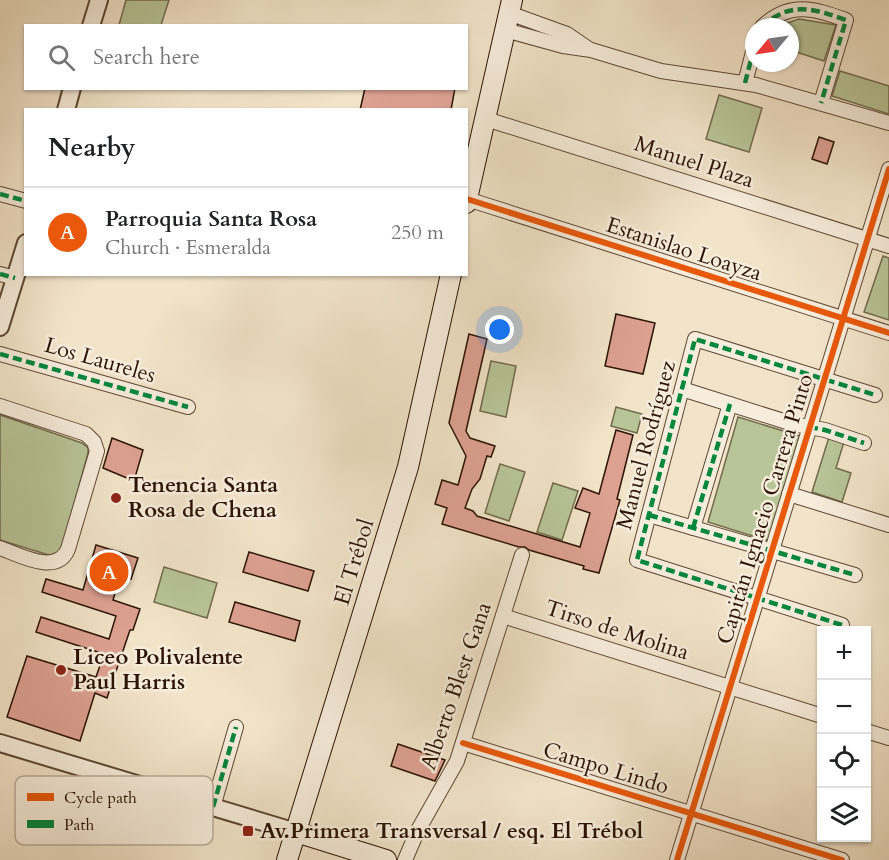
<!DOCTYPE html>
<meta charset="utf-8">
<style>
:root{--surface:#fff;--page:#f2f2f2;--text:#202124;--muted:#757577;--line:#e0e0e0;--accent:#ea580c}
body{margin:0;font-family:Cardo,serif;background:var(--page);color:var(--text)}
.controls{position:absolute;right:18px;bottom:18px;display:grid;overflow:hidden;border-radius:0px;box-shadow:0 2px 4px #0004}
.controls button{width:54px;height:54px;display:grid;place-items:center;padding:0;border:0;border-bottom:2px solid var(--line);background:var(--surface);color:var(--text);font:30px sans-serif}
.compass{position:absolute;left:745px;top:18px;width:54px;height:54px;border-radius:50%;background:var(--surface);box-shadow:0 2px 4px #0004;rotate:241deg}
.you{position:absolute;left:500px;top:330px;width:21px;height:21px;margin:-15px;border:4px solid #fff;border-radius:50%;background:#1a73e8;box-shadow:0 0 0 9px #1a73e833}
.badge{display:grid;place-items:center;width:39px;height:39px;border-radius:50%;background:var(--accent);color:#fff;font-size:20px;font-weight:700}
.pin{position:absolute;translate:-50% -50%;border:3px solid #fff;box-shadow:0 2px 6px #0006}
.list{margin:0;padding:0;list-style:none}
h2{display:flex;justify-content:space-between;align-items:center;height:78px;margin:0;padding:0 24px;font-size:26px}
h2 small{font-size:20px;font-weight:400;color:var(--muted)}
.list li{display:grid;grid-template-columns:39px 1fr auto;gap:18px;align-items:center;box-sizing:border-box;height:90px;padding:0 24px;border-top:2px solid var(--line)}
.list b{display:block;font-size:22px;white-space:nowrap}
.list p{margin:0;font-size:20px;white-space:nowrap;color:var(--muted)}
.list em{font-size:20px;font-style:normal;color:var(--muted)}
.icon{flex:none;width:33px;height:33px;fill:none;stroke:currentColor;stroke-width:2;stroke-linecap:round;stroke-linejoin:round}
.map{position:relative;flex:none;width:889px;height:860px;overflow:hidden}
.search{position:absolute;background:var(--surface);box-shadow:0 2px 4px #0004;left:24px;top:24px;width:444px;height:66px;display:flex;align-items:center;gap:15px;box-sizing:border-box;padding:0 21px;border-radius:0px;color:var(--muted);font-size:22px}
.panel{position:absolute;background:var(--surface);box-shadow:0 2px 4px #0004;left:24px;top:108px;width:444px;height:168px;border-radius:0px}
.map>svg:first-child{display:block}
.green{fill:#b8c598;stroke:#726c4e;stroke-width:1.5}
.building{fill:#dda192;stroke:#2c1303;stroke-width:1.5}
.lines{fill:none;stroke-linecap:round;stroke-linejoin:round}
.minor-casing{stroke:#5e4734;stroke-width:16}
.tertiary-casing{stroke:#5e4734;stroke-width:20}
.secondary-casing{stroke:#2c1303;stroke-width:22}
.minor{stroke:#f7eddc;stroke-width:14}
.tertiary{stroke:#f7eddc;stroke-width:16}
.secondary{stroke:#f7eddc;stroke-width:20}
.quiet{stroke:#00873e;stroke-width:4.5;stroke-dasharray:9 4.5;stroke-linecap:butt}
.cycleway-casing{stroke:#f7eddc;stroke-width:10}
.cycleway{stroke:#e8590c;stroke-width:6}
.poi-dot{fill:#8f2418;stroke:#f7eddc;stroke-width:2}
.labels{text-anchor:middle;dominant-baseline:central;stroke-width:5;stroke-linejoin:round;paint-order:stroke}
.street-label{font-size:22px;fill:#2c1303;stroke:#f7eddc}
.poi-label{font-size:22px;font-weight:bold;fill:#2c1303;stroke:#f7eddc;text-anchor:start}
.key{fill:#f7eddc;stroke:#baac9b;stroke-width:1.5}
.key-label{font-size:16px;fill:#2c1303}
</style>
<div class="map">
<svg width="889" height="860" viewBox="0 0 889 860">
<rect width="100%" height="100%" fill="#f2e4c9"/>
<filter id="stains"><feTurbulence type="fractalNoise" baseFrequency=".00333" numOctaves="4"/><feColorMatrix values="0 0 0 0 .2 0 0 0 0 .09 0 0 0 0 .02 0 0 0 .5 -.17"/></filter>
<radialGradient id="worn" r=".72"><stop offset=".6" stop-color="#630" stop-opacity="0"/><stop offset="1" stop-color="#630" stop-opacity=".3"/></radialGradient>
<g class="green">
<path d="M126,0H169L161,25H119Z"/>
<path d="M799,19L836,25L824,61L790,50V27H776Z"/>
<path d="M840,71L889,86V114L832,96Z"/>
<path d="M719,95L762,108L749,152L706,139Z"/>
<path d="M883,256L889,258V320L864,312Z"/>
<path d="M491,361L516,366L506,417L480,411Z"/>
<path d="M616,407L642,414L637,433L611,426Z"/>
<path d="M0,415L82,443L88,448V453L62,549L57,555L52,556L0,540Z"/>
<path d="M738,417L800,436L769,541L708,522Z"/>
<path d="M829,437L844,442L836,468L851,473L842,502L812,492Z"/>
<path d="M500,464L525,472L509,521L485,513Z"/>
<path d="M553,483L578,491L562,540L537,532Z"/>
<path d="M164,567L217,583L207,618L154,602Z"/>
</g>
<g class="building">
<path d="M365,88H455L451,110H360Z"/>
<path d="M819,137L834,142L827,164L812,159Z"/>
<path d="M616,314L655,323L643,374L605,366Z"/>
<path d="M469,334L487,339L466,431L470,438L495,446L491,457L487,456L480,479L472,489L465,508L473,511L477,516L580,547L590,513L575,508L583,488L599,494L616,430L633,435L617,499L620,500L599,573L583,569L584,566L529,550L525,547H519L442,524L447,508L435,504L442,480L458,485L466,456L449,423Z"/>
<path d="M112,438L143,450L134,481L103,468Z"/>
<path d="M96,545L138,558L131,579L120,576L113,600L140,609L133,630H130L107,698L95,693L80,741L7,717L27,656L96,677L104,654L36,632L41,617L109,639L116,616L42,592L46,579L83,590Z"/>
<path d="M249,552L314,571L308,591L243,572Z"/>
<path d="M235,602L300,621L295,641L229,622Z"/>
<path d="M398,744L445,760L435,781L391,766Z"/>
</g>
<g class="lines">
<g class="minor-casing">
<g id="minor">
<path d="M509,13L567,34L589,49"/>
<path d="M762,27C790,0 815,9 846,20L821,103"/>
<path d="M505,30L563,46L591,50L661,71L756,85L889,123"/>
<path d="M745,83L754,48"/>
<path d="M486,119L889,246"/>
<path d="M0,194L26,201"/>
<path d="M467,199L889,333"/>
<path d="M0,274L15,278"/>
<path d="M0,354L188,407"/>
<path d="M682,389L793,424L825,430L864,443"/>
<path d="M0,406L86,434L94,442L97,451L68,549C57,576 20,555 0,548"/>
<path d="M789,494L889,525"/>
<path d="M649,515L855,575"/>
<path d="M693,528L730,404"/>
<path d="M503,616L822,716"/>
<path d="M842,625L637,560L695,339L875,395"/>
<path d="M866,731L889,738"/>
<path d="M463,743L842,860"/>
<path d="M213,807L236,727"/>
<path d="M405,860L417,832L457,761L522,555"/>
<path d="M677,860L889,169"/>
</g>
</g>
<g class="tertiary-casing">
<g id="tertiary">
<path d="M91,26L99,0"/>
<path d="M66,110L72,88"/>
<path d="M0,327L26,243"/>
<path d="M0,743L296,832"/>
</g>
</g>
<g class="secondary-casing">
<g id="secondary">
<path d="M466,203L512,0"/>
<path d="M296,832L386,860"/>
<path d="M287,860L408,467L451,274"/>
</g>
</g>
<use href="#minor" class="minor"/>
<use href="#tertiary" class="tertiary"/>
<use href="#secondary" class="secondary"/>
<g class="quiet">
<path d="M762,27C790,0 815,9 846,20L821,103"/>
<path d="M745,83L754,48"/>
<path d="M0,194L26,201"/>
<path d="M0,274L15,278"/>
<path d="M0,354L188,407"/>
<path d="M809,427L825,430L864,443"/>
<path d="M649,515L855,575"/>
<path d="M693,528L730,404"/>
<path d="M842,625L637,560L695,339L875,395"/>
<path d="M213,807L236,727"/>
</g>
<g class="cycleway-casing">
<g id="cycleway">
<path d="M467,199L889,333"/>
<path d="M463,743L842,860"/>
<path d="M677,860L889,169"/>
</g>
</g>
<use href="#cycleway" class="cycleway"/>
</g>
<g class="poi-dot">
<circle cx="116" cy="498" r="6"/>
<circle cx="61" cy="670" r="6"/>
<rect x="242" y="825" width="12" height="12" rx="3"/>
</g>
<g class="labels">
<g class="street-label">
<text transform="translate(694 162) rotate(18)">Manuel Plaza</text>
<text transform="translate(684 249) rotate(18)">Estanislao Loayza</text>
<text transform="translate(100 360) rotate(16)">Los Laureles</text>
<text transform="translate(646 445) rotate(-75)">Manuel Rodríguez</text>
<text transform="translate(765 509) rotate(-73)">Capitán Ignacio Carrera Pinto</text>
<text transform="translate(354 562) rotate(-73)">El Trébol</text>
<text transform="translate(617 630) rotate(18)">Tirso de Molina</text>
<text transform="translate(456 686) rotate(-71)">Alberto Blest Gana</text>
<text transform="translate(606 768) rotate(17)">Campo Lindo</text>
</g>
<g class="poi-label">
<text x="128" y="485">Tenencia Santa<tspan x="128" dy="25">Rosa de Chena</tspan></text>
<text x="73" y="657">Liceo Polivalente<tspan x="73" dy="25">Paul Harris</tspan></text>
<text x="260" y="831">Av.Primera Transversal / esq. El Trébol</text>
</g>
</g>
<rect x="15" y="776" width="198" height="69" rx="9" class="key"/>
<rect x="27" y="793" width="27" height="8" fill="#e8590c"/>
<rect x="27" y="820" width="27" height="8" fill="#00873e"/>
<g class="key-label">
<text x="64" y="803">Cycle path</text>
<text x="64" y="830">Path</text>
</g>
<rect width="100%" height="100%" filter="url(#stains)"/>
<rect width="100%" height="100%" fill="url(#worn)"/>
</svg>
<div class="controls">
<button>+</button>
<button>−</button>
<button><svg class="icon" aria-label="locate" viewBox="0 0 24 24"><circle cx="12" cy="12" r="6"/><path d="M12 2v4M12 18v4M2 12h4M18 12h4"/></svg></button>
<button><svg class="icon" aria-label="layers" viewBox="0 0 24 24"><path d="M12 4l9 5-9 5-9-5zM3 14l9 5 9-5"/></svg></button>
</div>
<svg class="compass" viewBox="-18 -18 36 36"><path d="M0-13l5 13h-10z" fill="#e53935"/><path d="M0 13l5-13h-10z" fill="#757577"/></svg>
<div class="you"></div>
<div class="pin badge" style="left:109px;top:572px">A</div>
<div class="search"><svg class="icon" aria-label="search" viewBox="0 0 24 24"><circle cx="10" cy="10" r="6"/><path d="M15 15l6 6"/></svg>Search here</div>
<section class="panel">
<h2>Nearby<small></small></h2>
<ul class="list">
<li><span class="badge">A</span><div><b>Parroquia Santa Rosa</b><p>Church · Esmeralda</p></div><em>250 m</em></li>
</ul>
</section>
</div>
